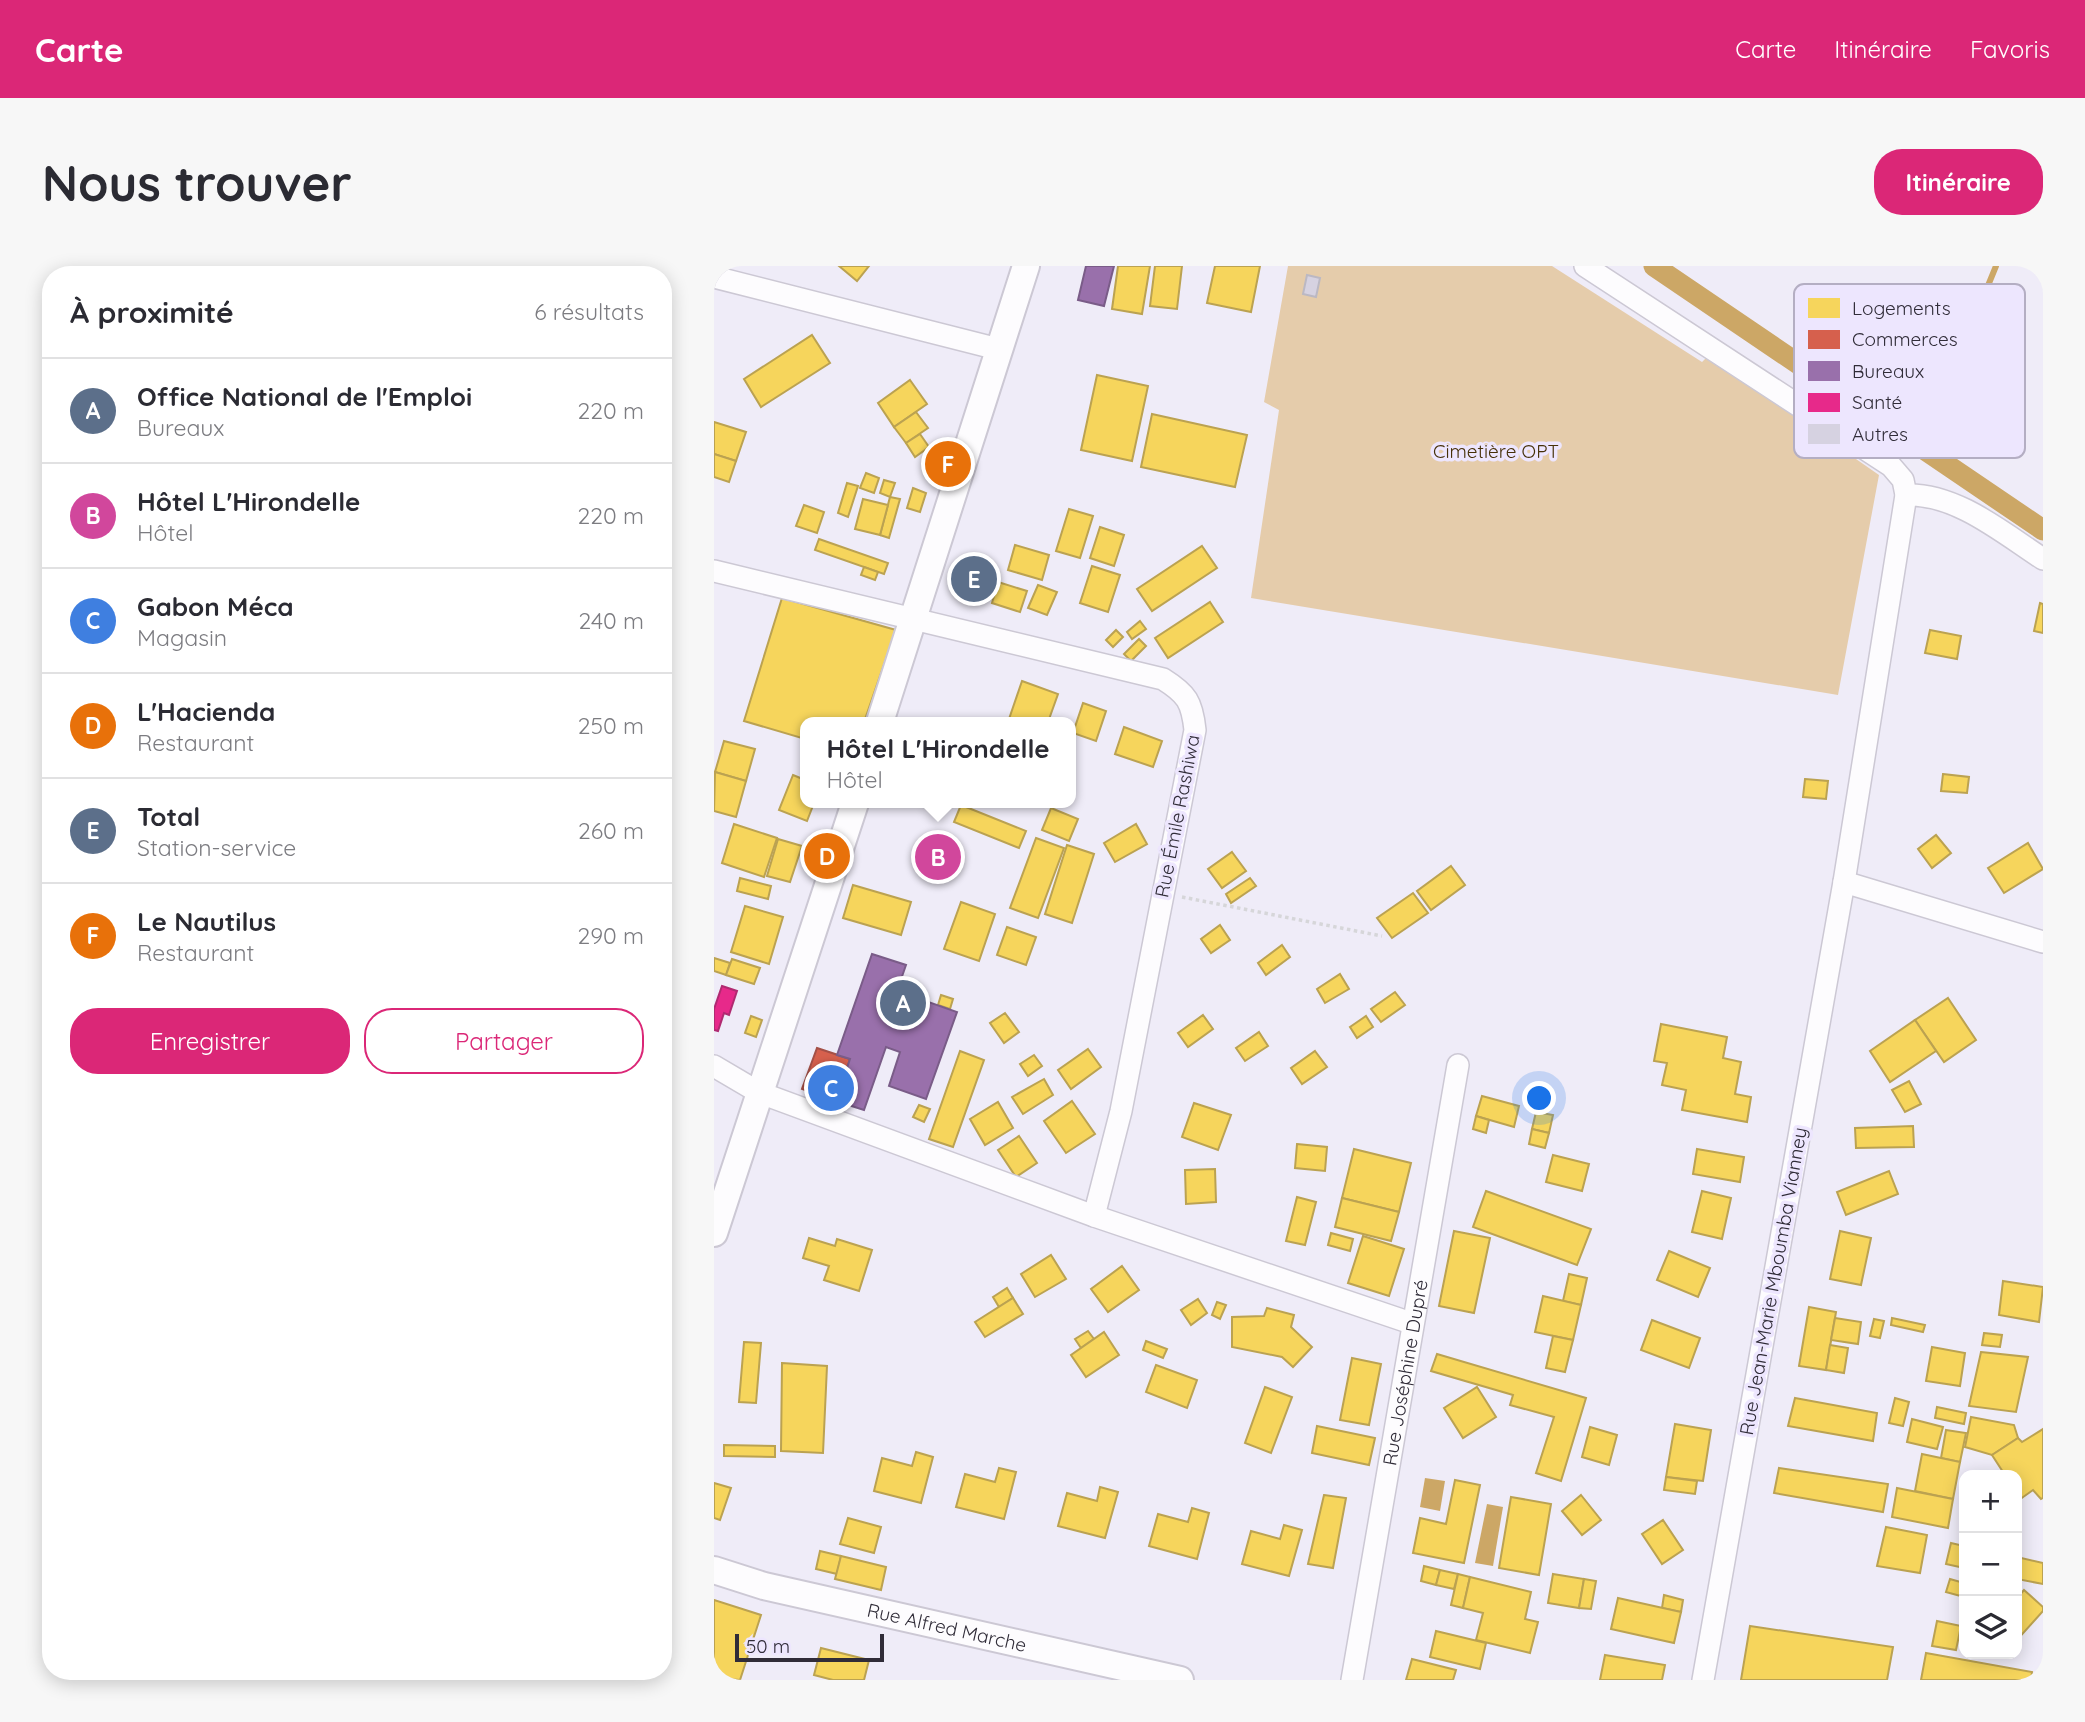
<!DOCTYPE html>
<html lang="fr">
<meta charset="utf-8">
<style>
:root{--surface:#fff;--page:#f7f7f7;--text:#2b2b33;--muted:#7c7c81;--line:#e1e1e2;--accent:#db2777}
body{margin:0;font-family:Quicksand,sans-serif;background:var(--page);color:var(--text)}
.controls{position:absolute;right:21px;bottom:21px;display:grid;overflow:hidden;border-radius:14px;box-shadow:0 4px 18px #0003}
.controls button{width:63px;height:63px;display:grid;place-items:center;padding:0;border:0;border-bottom:2px solid var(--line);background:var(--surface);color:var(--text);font:35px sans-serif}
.scale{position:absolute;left:21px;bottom:18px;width:149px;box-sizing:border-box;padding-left:7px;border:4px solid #302c38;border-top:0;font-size:19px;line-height:24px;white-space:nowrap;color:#302c38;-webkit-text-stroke:5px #ede6fe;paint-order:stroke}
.you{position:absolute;left:826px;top:833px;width:24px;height:24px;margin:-18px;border:5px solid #fff;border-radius:50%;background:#1a73e8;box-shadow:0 0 0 10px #1a73e833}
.badge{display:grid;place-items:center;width:46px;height:46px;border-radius:50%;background:var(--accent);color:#fff;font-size:23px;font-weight:700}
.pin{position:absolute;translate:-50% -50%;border:4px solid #fff;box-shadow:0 2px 7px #0006}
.popup{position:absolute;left:86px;top:451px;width:276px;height:91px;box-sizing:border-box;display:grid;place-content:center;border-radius:14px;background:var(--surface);filter:drop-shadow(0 2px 5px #0005);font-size:23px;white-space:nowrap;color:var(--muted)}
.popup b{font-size:26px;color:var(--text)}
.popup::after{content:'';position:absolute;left:50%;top:100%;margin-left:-14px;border:14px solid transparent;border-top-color:var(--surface)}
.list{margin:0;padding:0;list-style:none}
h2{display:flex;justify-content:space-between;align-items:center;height:91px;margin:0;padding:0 28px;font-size:30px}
h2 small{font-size:23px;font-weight:400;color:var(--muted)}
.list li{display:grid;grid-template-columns:46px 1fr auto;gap:21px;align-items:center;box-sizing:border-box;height:105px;padding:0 28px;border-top:2px solid var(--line)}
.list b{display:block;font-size:26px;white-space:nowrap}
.list p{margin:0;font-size:23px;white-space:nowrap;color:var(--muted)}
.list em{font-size:23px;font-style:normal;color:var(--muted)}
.actions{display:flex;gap:14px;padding:21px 28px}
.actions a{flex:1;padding:16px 0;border:2px solid var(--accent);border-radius:28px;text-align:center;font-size:24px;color:var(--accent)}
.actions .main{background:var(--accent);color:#fff}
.icon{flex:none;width:38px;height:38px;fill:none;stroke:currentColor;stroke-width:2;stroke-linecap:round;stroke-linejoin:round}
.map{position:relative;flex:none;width:1329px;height:1414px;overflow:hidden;border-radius:28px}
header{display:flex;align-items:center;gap:42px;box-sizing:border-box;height:98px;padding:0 35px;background:var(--accent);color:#fff}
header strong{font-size:33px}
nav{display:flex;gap:38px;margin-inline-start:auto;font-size:24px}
.intro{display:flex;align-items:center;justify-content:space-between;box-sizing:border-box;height:168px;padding:0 42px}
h1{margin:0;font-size:49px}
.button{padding:18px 32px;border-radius:28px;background:var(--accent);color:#fff;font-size:24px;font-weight:700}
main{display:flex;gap:42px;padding:0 42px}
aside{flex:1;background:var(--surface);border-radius:28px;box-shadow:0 4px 18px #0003}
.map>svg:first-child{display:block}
.green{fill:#e5ccab}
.water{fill:#cca766}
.homes{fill:#f6d55c;stroke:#bba251;stroke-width:2}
.shops{fill:#d6604d;stroke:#a45047;stroke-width:2}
.offices{fill:#9970ab;stroke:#7a5c88;stroke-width:2}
.health{fill:#e7298a;stroke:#b02a71;stroke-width:2}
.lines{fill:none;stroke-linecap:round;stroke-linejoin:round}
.stream{stroke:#cca766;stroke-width:6}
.canal{stroke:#cca766;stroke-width:21}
.building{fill:#d6d2e1;stroke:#bbb8c3;stroke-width:2}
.minor-casing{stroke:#ccc8d4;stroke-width:24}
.tertiary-casing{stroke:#ccc8d4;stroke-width:30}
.path{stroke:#d6d6d9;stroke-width:3.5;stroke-dasharray:3.5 3.5;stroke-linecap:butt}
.minor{stroke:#fdfcfe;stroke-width:21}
.tertiary{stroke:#fdfcfe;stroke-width:26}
.labels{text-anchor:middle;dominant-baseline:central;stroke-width:7;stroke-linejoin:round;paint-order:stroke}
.park-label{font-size:19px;fill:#463008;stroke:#ede6fe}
.street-label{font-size:19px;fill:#302c38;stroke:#ede6fe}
.key{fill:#ede6fe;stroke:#b4aec3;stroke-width:2}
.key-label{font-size:19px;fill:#302c38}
</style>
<header>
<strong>Carte</strong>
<nav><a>Carte</a><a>Itinéraire</a><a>Favoris</a></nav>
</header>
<div class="intro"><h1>Nous trouver</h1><a class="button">Itinéraire</a></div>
<main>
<aside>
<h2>À proximité<small>6 résultats</small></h2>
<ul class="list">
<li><span class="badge" style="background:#5c6f8a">A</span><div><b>Office National de l'Emploi</b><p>Bureaux</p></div><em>220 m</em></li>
<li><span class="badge" style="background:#d1479c">B</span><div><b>Hôtel L'Hirondelle</b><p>Hôtel</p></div><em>220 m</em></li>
<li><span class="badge" style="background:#3f7fe0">C</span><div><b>Gabon Méca</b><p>Magasin</p></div><em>240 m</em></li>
<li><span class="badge" style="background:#e8710a">D</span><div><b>L'Hacienda</b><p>Restaurant</p></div><em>250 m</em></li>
<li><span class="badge" style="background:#5c6f8a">E</span><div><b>Total</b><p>Station-service</p></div><em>260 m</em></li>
<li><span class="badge" style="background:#e8710a">F</span><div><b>Le Nautilus</b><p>Restaurant</p></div><em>290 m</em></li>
</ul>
<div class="actions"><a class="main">Enregistrer</a><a>Partager</a></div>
</aside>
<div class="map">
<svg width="1329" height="1414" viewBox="0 0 1329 1414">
<rect width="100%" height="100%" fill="#efecf8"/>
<path class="green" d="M574,0H838L988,96L994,90L1165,209L1124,429L537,332L565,144L550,136Z"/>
<g class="water">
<path d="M711,1212L731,1215L726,1245L706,1241Z"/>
<path d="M773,1238L789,1241L779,1300L761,1297Z"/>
</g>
<g class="homes">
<path d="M125,0H155L143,15Z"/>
<path d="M404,0H436L428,48L398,43Z"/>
<path d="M441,0H468L463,43L436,40Z"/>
<path d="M501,0H546L537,46L493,37Z"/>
<path d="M1213,41L1243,54L1222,105L1192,93Z"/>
<path d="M98,69L116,97L47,141L30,113Z"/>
<path d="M1277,86L1290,90L1282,115L1268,111Z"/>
<path d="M383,109L434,120L418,195L367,184Z"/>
<path d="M196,114L213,138L180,161L164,137Z"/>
<path d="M202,146L214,162L192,177L180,161Z"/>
<path d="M438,148L533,169L521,221L427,201Z"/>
<path d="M0,156L32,166L22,195L0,188Z"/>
<path d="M206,168L215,181L201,191L192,177Z"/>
<path d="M0,188L22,195L15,216L0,211Z"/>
<path d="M221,200L229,202L224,217L216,214Z"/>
<path d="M152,207L165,212L160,227L146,222Z"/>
<path d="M170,214L181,217L176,231L166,227Z"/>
<path d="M133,217L144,220L134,251L124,247Z"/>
<path d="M199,222L212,227L206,246L193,242Z"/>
<path d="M176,231L186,233L175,272L166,269Z"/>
<path d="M149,233L174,239L166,269L141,263Z"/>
<path d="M90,239L110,246L103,267L82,260Z"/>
<path d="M355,243L379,250L366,292L342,285Z"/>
<path d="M386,261L410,269L400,300L376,292Z"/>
<path d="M105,273L174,297L170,308L101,284Z"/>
<path d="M301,279L335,289L328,314L294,304Z"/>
<path d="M488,280L503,302L438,345L423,323Z"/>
<path d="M378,300L406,309L394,346L366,337Z"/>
<path d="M150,301L164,306L161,314L147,309Z"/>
<path d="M284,316L313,325L306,346L278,337Z"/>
<path d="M324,319L343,326L333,349L314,342Z"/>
<path d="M68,332L182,364L150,456H91V473L30,455Z"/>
<path d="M496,336L509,356L454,392L441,372Z"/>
<path d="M1326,337L1329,338V367L1320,365Z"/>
<path d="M426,355L432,363L418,373L413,366Z"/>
<path d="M402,364L409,371L399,381L392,374Z"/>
<path d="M1216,364L1247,370L1243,393L1211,387Z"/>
<path d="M425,373L432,380L417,395L410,388Z"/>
<path d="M308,415L344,428L334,456H294Z"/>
<path d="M369,437L392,445L382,475L359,467Z"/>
<path d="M410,461L448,475L439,501L401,488Z"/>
<path d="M10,475L41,483L32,515L1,506Z"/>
<path d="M1,506L32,515L22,551L0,545Z"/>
<path d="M1229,508L1255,511L1253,527L1227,525Z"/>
<path d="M79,509L91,514V537H100L93,555L65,544Z"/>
<path d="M1091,513L1114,515L1112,533L1089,531Z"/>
<path d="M247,539L312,565L305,582L240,556Z"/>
<path d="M337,542L364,553L355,575L328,564Z"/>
<path d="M20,558L63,572L50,611L8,597Z"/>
<path d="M422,558L433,578L401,596L390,577Z"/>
<path d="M1222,569L1237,587L1218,602L1204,583Z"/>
<path d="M322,572L350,582L324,652L296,642Z"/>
<path d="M64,573L88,580L76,616L53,610Z"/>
<path d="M227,576L246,581L242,597L228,593L225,604L203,598L206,585L224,589Z"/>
<path d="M1314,577L1329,603L1290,627L1274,602Z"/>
<path d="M353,579L380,588L358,657L331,648Z"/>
<path d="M518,586L532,605L508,622L494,603Z"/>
<path d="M737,600L751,619L717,644L703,625Z"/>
<path d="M26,612L57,620L54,633L23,625Z"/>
<path d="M536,612L542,620L517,637L512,628Z"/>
<path d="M139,619L197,636L187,669L129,652Z"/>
<path d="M699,627L714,647L678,672L663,652Z"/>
<path d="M247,636L281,648L265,695L230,683Z"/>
<path d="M31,640L69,651L55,698L17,686Z"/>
<path d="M506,659L516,674L497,687L487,673Z"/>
<path d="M293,661L322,671L312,699L283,689Z"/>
<path d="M568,679L576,691L552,709L544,697Z"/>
<path d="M0,692L16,697L12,709L0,705Z"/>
<path d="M18,693L46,702L40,718L12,709Z"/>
<path d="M626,708L635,723L611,737L603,723Z"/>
<path d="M681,726L691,739L667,756L657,743Z"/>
<path d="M227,729L239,733L236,743L224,739Z"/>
<path d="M1234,732L1262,774L1230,796L1201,754Z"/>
<path d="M291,747L305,766L290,777L276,757Z"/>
<path d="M489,749L499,763L474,781L464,767Z"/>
<path d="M37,750L48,754L42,771L31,767Z"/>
<path d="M652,750L659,761L643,772L636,761Z"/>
<path d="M1201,754L1222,785L1176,816L1156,785Z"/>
<path d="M947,758L1013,771L1009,792L1027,796L1021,828L1037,831L1033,856L968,844L972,824L948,819L953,797L940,795Z"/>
<path d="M545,766L554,780L531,795L522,782Z"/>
<path d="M374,783L387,801L357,823L344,804Z"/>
<path d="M246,785L270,794L239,881L215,873Z"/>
<path d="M601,785L613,801L588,818L577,802Z"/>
<path d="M320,789L328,800L314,810L306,798Z"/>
<path d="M330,813L339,829L309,848L298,831Z"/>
<path d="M1195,815L1207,838L1191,846L1178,824Z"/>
<path d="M768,830L805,840L800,861L762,850Z"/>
<path d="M358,835L381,868L352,887L330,855Z"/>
<path d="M284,836L299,862L271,879L256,853Z"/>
<path d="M480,837L517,849L504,884L468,871Z"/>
<path d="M205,839L216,843L210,856L199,851Z"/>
<path d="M822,846L839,849L835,867L818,863Z"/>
<path d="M762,850L775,854L772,867L759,863Z"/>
<path d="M1199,860L1200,881L1142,882L1141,862Z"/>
<path d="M818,863L835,867L831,882L815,878Z"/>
<path d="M305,870L323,897L302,911L284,884Z"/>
<path d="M583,878L613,881L611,905L581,902Z"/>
<path d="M640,883L697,897L685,946L628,932Z"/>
<path d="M983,883L1030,891L1026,916L979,908Z"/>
<path d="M839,889L875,898L868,925L832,916Z"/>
<path d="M501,903L502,936L472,938L471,904Z"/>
<path d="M1175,905L1184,928L1132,949L1123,926Z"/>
<path d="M772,925L877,963L863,999L759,961Z"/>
<path d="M988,925L1017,932L1008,973L978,966Z"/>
<path d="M583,931L602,936L591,979L572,975Z"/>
<path d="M628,932L685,946L677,975L621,961Z"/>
<path d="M740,965L776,972L760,1047L725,1040Z"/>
<path d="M1126,965L1157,972L1147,1019L1116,1013Z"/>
<path d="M617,967L639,973L636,985L614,979Z"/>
<path d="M649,970L690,983L675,1030L634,1017Z"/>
<path d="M95,972L121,980L123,973L158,984L145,1025L110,1014L115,1000L89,992Z"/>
<path d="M955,985L996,1002L984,1031L943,1014Z"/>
<path d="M337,989L352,1013L321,1031L307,1008Z"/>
<path d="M408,1000L425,1024L394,1046L377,1023Z"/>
<path d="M855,1008L873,1012L867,1039L849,1035Z"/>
<path d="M1289,1015L1329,1021L1325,1056L1285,1049Z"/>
<path d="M293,1022L299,1032L285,1041L279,1031Z"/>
<path d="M829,1030L867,1039L859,1074L821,1066Z"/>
<path d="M299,1032L309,1048L271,1071L261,1056Z"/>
<path d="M484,1033L493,1047L477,1059L467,1044Z"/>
<path d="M503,1036L512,1039L506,1053L498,1049Z"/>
<path d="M1095,1041L1122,1046L1112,1104L1085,1100Z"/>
<path d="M553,1042L580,1049L577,1061L598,1081L579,1101L568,1091L518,1081V1051L550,1050Z"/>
<path d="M1121,1052L1147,1056L1144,1078L1117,1074Z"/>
<path d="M1178,1052L1211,1059L1209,1066L1177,1059Z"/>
<path d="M1160,1053L1170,1055L1166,1072L1156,1070Z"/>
<path d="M938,1054L986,1072L975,1102L927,1084Z"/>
<path d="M374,1065L380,1073L367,1082L361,1073Z"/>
<path d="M390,1066L405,1089L372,1111L357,1089Z"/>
<path d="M1270,1067L1288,1069L1286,1081L1268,1079Z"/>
<path d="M839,1070L859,1074L851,1106L832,1102Z"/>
<path d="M432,1075L453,1083L449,1092L429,1084Z"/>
<path d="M30,1076L47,1077L42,1137L25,1136Z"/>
<path d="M1116,1079L1134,1082L1130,1107L1112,1104Z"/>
<path d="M1218,1081L1251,1087L1246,1120L1212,1115Z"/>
<path d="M1267,1086L1314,1091L1302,1146L1255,1140Z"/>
<path d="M723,1088L872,1132L847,1215L822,1207L840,1151L796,1139L799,1129L717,1105Z"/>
<path d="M638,1092L667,1098L655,1159L626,1154Z"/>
<path d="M68,1097L113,1100L109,1187L67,1185Z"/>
<path d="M442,1099L483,1114L473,1142L432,1126Z"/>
<path d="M551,1121L578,1131L557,1187L531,1177Z"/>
<path d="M763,1121L782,1151L749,1172L730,1142Z"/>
<path d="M1081,1132L1163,1147L1159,1175L1074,1160Z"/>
<path d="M1181,1132L1195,1136L1189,1160L1175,1157Z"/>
<path d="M1223,1141L1252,1147L1250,1158L1221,1152Z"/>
<path d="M1257,1151L1300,1159L1304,1172L1278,1189L1251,1181Z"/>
<path d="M1198,1153L1229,1161L1223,1183L1193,1176Z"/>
<path d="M961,1158L997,1164L989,1215L952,1211Z"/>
<path d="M603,1160L661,1172L655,1199L598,1187Z"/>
<path d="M876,1161L903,1169L895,1199L868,1191Z"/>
<path d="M1329,1163V1232L1327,1233L1319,1224L1305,1234L1303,1209H1291L1278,1189L1304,1172L1308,1176Z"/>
<path d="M1232,1164L1252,1167L1246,1196L1227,1192Z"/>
<path d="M10,1179L61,1180V1191L10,1190Z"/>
<path d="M202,1186L219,1191L207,1237L160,1225L168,1192L198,1200Z"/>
<path d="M1208,1188L1246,1196L1239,1233L1201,1225Z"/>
<path d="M285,1202L302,1206L290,1253L242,1241L251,1208L281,1216Z"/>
<path d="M1065,1202L1174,1218L1169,1246L1060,1227Z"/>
<path d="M952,1211L983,1215L981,1228L950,1224Z"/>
<path d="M741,1214L766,1219L750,1297L699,1287L706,1252L732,1258Z"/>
<path d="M0,1217L17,1222L6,1254L0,1252Z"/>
<path d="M386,1221L404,1226L391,1272L344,1260L353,1227L383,1235Z"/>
<path d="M1183,1222L1239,1233L1234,1262L1178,1251Z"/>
<path d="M610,1229L632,1232L619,1302L594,1298Z"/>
<path d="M867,1229L887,1254L868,1269L848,1245Z"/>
<path d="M797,1231L837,1238L825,1309L785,1302Z"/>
<path d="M478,1242L495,1247L483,1293L435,1280L444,1248L474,1256Z"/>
<path d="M134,1252L167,1261L160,1287L126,1278Z"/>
<path d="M949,1254L969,1284L948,1298L928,1268Z"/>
<path d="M570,1259L588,1264L575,1310L528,1298L537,1265L566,1273Z"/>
<path d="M1172,1261L1213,1269L1206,1307L1163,1300Z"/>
<path d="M1237,1277L1250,1280V1302L1232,1298Z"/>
<path d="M106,1285L127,1290L123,1308L102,1303Z"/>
<path d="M127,1290L172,1301L167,1324L121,1313Z"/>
<path d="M1303,1291L1329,1297V1318L1303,1313Z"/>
<path d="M710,1300L726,1304L722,1319L707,1315Z"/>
<path d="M726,1304L744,1308L740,1323L722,1319Z"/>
<path d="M744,1308L756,1311L749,1342L737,1339Z"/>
<path d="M839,1308L870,1313L865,1342L834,1337Z"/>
<path d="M756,1311L817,1326L811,1353L824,1356L816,1387L762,1374L769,1347L749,1342Z"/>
<path d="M870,1313L882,1315L877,1343L865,1342Z"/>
<path d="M1236,1313L1250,1317V1331L1232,1326Z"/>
<path d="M1310,1324L1329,1341V1345L1303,1374V1332Z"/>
<path d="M950,1329L969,1334L967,1346L948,1342Z"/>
<path d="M904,1332L967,1346L960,1377L897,1363Z"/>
<path d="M0,1334L47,1349L26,1414L0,1412Z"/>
<path d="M1223,1355L1247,1360L1242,1384L1218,1380Z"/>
<path d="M1036,1360L1179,1381L1173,1414H1027Z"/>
<path d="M722,1365L772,1377L766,1403L716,1391Z"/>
<path d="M107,1382L155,1394L150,1414H119L100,1409Z"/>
<path d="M1212,1387L1318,1406L1317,1414H1207Z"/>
<path d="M891,1389L951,1399L948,1414H886Z"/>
<path d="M698,1393L742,1404L739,1414H692Z"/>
</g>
<g class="shops">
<path d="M259,299L280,306L273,324L253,316Z"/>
<path d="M103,782L136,793L122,835L88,823Z"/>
</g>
<g class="offices">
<path d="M372,0H400L390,40L364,34Z"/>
<path d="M158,688L192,699L183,725L243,746L212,833L175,820L186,786L172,781L150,844L122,835L136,793L123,789Z"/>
</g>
<path class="health" d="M8,720L23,725L15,749L10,747L4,765L0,764V743Z"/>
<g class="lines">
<path class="stream" d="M1208,181L1282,0"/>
<path class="canal" d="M940,0L1329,264"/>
</g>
<path class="building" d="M593,9L606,12L602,31L589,28Z"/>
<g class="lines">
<g class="minor-casing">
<g id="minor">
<path d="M871,0L1177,200L1189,214L1192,229L1130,616L989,1414"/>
<path d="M0,11L284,83"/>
<path d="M1192,229C1242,227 1289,267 1329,293"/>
<path d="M0,305L449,413C473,428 478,436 481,464L407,845L380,950"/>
<path d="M1130,616L1329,676"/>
<path d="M0,800L44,826L380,950L697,1057"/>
<path id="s1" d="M638,1414L744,799"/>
</g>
</g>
<g class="tertiary-casing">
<g id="tertiary">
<path d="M166,456L312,0"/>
<path d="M0,967L141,537"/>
<path id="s2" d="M0,1304L50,1320L466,1414"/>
</g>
</g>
<path class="path" d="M468,631L668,670"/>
<use href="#minor" class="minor"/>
<use href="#tertiary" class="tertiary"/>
</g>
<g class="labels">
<g class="park-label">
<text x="782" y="185">Cimetière OPT</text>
</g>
<g class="street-label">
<text transform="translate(463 550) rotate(-79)">Rue Émile Rashiwa</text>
<text transform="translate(1059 1015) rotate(-80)">Rue Jean-Marie Mboumba Vianney</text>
<text stroke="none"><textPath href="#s1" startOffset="312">Rue Joséphine Dupré</textPath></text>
<text stroke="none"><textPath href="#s2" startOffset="240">Rue Alfred Marche</textPath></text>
</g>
</g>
<rect x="1080" y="18" width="231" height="174" rx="10" class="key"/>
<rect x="1094" y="32" width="32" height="20" fill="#f6d55c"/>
<rect x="1094" y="64" width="32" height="19" fill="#d6604d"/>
<rect x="1094" y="95" width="32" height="20" fill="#9970ab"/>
<rect x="1094" y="127" width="32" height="19" fill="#e7298a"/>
<rect x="1094" y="158" width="32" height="20" fill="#d6d2e1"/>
<g class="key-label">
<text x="1138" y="49">Logements</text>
<text x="1138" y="80">Commerces</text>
<text x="1138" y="112">Bureaux</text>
<text x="1138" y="143">Santé</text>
<text x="1138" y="175">Autres</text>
</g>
</svg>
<div class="controls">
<button>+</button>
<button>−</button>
<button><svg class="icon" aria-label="layers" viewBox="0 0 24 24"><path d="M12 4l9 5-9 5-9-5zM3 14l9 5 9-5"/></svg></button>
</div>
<div class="scale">50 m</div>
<div class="you"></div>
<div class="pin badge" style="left:189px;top:737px;background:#5c6f8a">A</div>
<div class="pin badge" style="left:224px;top:591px;background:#d1479c">B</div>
<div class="popup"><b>Hôtel L'Hirondelle</b>Hôtel</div>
<div class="pin badge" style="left:117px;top:822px;background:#3f7fe0">C</div>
<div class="pin badge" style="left:113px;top:590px;background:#e8710a">D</div>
<div class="pin badge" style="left:260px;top:313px;background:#5c6f8a">E</div>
<div class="pin badge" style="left:234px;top:198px;background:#e8710a">F</div>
</div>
</main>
